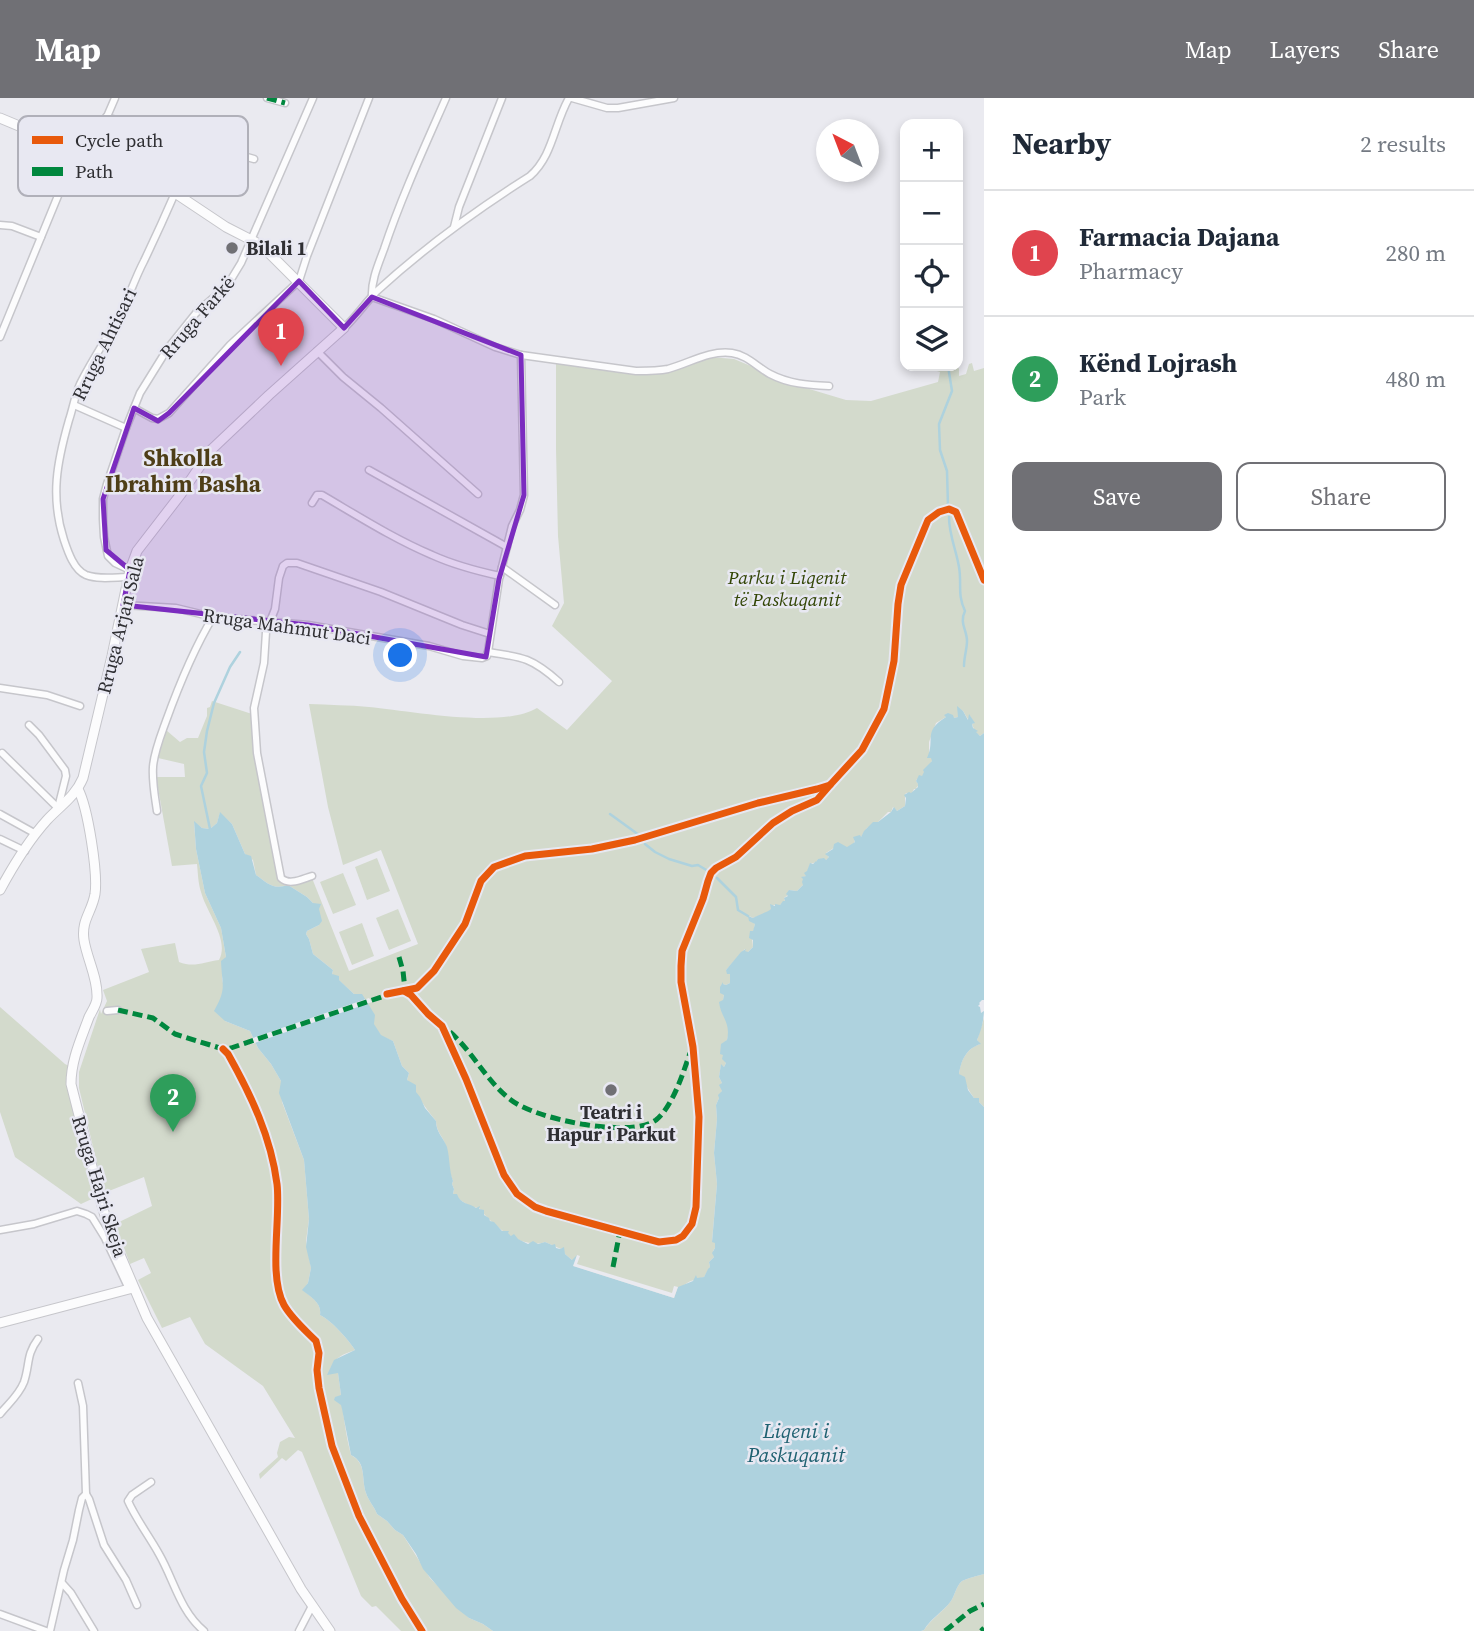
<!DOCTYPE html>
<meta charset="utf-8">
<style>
:root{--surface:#fff;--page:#f2f2f3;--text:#1f2937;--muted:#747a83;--line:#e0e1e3;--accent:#707075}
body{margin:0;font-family:"Source Serif 4",serif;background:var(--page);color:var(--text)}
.controls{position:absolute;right:21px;top:21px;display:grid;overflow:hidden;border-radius:14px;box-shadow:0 4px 10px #0003}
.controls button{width:63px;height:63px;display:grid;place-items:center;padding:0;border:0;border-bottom:2px solid var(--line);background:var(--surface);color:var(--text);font:35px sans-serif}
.compass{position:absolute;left:816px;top:21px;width:63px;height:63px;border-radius:50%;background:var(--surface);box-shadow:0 4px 10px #0003;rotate:318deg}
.you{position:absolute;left:401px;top:558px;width:24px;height:24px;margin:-18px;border:5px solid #fff;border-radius:50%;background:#1a73e8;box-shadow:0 0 0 10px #1a73e833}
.badge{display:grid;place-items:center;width:46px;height:46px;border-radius:50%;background:var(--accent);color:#fff;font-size:23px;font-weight:700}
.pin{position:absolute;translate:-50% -58px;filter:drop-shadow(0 2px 4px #0008)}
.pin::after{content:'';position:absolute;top:37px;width:24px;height:21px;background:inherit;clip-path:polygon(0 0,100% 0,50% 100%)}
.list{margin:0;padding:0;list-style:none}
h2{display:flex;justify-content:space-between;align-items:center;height:91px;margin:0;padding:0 28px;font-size:30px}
h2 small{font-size:23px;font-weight:400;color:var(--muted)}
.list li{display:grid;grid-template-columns:46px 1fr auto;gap:21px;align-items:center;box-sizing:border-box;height:126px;padding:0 28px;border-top:2px solid var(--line)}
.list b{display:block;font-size:26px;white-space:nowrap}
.list p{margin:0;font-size:23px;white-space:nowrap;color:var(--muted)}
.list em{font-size:23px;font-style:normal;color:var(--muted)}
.actions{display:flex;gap:14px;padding:21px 28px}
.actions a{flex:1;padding:16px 0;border:2px solid var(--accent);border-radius:14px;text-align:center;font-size:24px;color:var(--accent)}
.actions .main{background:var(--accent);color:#fff}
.icon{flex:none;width:38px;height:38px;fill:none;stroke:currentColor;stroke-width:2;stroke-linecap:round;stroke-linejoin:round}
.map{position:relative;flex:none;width:984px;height:1533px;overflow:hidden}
header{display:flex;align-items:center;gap:42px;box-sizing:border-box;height:98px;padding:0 35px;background:var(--accent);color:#fff}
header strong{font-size:33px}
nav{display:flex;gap:38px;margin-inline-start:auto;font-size:24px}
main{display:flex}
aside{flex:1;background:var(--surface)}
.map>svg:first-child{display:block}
.green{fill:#d3dacc}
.water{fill:#aed2de}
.pier{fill:#eaeaf0}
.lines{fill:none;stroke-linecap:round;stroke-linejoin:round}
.stream{stroke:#aed2de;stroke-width:2.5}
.street-casing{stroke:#c6c6cb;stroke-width:9}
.secondary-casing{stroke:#c6c6cb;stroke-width:11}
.street{stroke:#fcfcfd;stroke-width:6}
.secondary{stroke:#fcfcfd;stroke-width:9}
.quiet{stroke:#00873e;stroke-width:5;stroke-dasharray:10 5;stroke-linecap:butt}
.cycleway-casing{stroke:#e8e8f2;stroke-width:11}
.cycleway{stroke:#e8590c;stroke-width:7}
.marked{fill:#7b2cbf;fill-opacity:0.2;stroke:#7b2cbf;stroke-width:5;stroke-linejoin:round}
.poi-dot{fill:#707075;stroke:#e8e8f2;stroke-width:2.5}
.labels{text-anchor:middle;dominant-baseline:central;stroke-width:5;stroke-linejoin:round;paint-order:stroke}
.poi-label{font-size:19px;font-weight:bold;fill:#2f2f33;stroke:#e8e8f2;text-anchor:start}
.street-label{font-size:19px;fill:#2f2f33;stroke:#e8e8f2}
.park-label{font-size:19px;font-style:italic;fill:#324505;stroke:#e8e8f2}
.water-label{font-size:21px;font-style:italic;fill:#1f6171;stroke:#e8e8f2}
.quarter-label{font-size:23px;font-weight:bold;fill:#4e3e17;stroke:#e8e8f2}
.key{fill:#e8e8f2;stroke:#b0b0b9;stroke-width:2}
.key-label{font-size:19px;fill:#2f2f33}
</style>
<header>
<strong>Map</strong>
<nav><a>Map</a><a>Layers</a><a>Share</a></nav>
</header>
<main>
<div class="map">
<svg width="984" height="1533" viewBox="0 0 984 1533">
<rect width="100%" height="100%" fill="#eaeaf0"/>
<g class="green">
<path d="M710,259L734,261L796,287L846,302L871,303L938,284L940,274L937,273L935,268H957L959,271V278L966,276L969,266L972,265L974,273L984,270V635L980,638L975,634L972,626L974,625L970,618L969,623L963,613L958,610V619L954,620L946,619L936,625L929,644V659L932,660V663L922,679L917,681L916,683L919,687L916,690L917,691H914L912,695H906L905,697V708L897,713L893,709L891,714H888L878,724L867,730L861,739L854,742L855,743L853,747L846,750L840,746L826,755L829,760L826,762L818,761L817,764L810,766L806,778L803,779V787L797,793L789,792L788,797L784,800L785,803L780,807H771L772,811L769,814L753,820L749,818L755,826L752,840L753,849L748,854H745V851L726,872L730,876V885L726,887L723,886L721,894L724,896L722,914L729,927V934L723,957L726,965L724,969L721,967L719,979L722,985L721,987L722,993L716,1007L717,1021L714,1055L717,1086L712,1143L715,1144V1150L713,1153L714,1159L709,1164L710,1169L704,1179C687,1184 684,1184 674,1200L573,1168L572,1162L565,1156L562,1150L561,1151L545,1144C522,1152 493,1128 479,1110C469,1109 461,1103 453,1096L454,1091L452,1086L453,1083C448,1072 449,1060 446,1049C444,1039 436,1034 436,1023C425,1010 417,996 407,982L409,975L402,968L393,943L381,938L354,896L332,876L333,872L313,856L309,841L306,836L307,833L319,827L313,805L307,799L288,787C272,792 268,785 256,777L253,762L245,756L232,726L220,715L217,725L210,731L202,730L194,724L196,751L205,795L221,830L226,859L222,880L224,891L222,898L225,923L250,933L258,950L271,966L281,983L282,1004L304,1062L309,1121L306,1143L311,1170L308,1185L303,1192C311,1199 322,1205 320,1217C332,1223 348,1241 355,1252C342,1257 336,1258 330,1272L338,1275C342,1301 344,1331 351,1357C367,1366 361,1380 366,1395C368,1402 374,1408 377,1416L387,1423L395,1432L403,1437L430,1480L469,1520L483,1526L493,1533H401L376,1508L372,1509L361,1498L302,1354L298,1352L286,1363L282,1360L260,1381L259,1376L278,1359L277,1355L280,1344L289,1339L295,1340L263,1288L205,1246L190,1219L162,1230L138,1182L151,1175L144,1160L130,1166L115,1126L152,1108L144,1079L104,1095L79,990V974L100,911L101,916L107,903L103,892L149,874L141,851L175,845L179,864C194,870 204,864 219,862C230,842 206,814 201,794C198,785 198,775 197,766L172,768L156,679H185L184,666L158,660L166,632L180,644L187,640H198L207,618V610L210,609L212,603L252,616L255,659L279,782C289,790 300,783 312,780L349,873L418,846L381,752L343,767L328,709L309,606C329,607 349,607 369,609C411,613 502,631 537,610L567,632L612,583L552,528L564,505L558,438L556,351V263L645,276L670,273Z"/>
<path d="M377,760L390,793L367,802L355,769Z"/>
<path d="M343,775L356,807L333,816L320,784Z"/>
<path d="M398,811L411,843L389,852L376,820Z"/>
<path d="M362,825L374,858L352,867L339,834Z"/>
<path d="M0,909L65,966L69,968L68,985L96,1099L81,1106L15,1059L0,1014Z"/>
<path d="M984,920V1009L979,1004V1000H974C968,992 965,984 959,976C960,963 967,950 980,946L977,942Z"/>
<path d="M984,1476V1533H921L924,1532C932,1520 943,1514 951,1503C955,1497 956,1488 962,1483C968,1480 977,1478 984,1476Z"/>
</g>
<path class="water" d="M957,608L963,613L968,622L969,616L975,625L972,626L973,630L978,633L976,634L980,638L984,635V902H982L979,905L980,906L978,908L980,909L981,915L984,913C983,925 982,930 977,942L981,946C966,950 961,963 959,976L965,979L968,992L974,1000H979V1004L984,1009V1476C977,1478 968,1480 962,1483C956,1488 955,1497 951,1503C943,1514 931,1520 924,1532L921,1533H493L483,1526L469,1520L456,1510L423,1471L416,1456L403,1437L395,1432L387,1423L377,1416C374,1408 368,1402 366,1395C361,1380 367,1365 351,1357L342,1311L341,1307L334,1302L335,1299L341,1297L338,1275L327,1277L334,1262L355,1252C348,1241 332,1223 320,1217C322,1205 311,1199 302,1192L308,1185L311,1170L306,1149L309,1121L304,1062L279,995L281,983L271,966L258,950L250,933L225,923L214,913C227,890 222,888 221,863L226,859L221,830L205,795L196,751L194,723L202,730L210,731L217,725L220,714L232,726L245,756L251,758L256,777C268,785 272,792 288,787L307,799L313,805L321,806L319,811L322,823L319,827L307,833L306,836L309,841L313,856L333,872L332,876L339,878V882L354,896H362L375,917L374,926L381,937L393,943L402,968L409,975L407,982L416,987V994L420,999L425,1010L436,1023C436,1034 443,1039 447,1049C450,1061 449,1072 453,1083L452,1086L454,1091L453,1096H457C460,1106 469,1105 476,1110L480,1108L479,1111L484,1112V1117L489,1120L490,1123L494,1124L502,1133H509L508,1135L511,1138L514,1136L518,1141L528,1146L533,1143L538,1146L545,1144L552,1147L555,1146L556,1150L560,1151L564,1149L565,1156L572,1162L577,1157L574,1168L674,1200L678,1189L693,1183L696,1177L697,1180L704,1179L708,1171L710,1169L709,1164L714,1159L712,1155L715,1150V1145L712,1144L717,1086L714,1055L717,1021L716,1007L719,1000L718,997L722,993L719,987L722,985L719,979L721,966L724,969L726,965L722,961L723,957L720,956L721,946L727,942C731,924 721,920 719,904L723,902L724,897L720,895V889L723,884V886L726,887L730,885V876H727L726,872L741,854L746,851L745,853L748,854L753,849V842L749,840L750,833H753L755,826L749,823L748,818L753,820C758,817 768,814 771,811L770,806L775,808V806L780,807L783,803H785L784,800L788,798L786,796L789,792L797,793L803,787L802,784L803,781L801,779L806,778L804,775L807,773L810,765L813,766L816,763V764L818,761L824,760L826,762L829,759L825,756L833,751L834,746L838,744L847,749L855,744L853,739L860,737L861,739L864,733L873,724H878L891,714L894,709L897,713L905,708L906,700L904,697L909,694L911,695L918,689V686L916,683L919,677L922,678L924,674L923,672L932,663L931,660H927C936,641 922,634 946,619L944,617L948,615L953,617L954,620L958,619Z"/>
<g class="pier">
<path d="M369,900L372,904L252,946L250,941Z"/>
<path d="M577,1157L580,1158L577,1166L672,1195L674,1188L678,1189L674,1200L573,1168Z"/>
</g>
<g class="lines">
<g class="stream">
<path d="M948,268L952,293L939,326L940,352L947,373L948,408"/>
<path d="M949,419C949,437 956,451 959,469C962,486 957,496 965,513C959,525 967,532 967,543C967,551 964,559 964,568"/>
<path d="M610,716L639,737"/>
<path d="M210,731L201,688L207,675L204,654L207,633L214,605L230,569L240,554"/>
<path d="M645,746L655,754L669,761L692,768L698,767L708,773"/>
<path d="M717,780L736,799L738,812L748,818"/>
</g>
<g class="street-casing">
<g id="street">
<path d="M267,0L285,5"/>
<path d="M446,0C424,50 401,100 384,151C378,167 371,183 372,199L434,221L495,249L521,257L636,273C647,273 658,273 668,271C690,265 709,252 732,255C747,257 757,269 770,276C789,286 808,287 829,288"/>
<path d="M572,0L607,10H618L674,0"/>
<path d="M106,19L254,61"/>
<path d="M90,58L115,0"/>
<path d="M0,127L12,128L41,139"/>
<path d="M454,129L459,109L502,0"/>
<path d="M344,230C356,219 365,205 377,193C424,150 476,112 530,78C553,58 554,26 569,0"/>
<path d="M0,239L62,88L73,52"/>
<path d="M317,253L343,279L381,310L478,396"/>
<path d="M74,307L126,330"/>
<path d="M134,310L152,320L158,321L169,315L230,247L299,183L307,158L369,0"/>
<path d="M369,372L507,449"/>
<path d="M312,405L317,397H322C358,418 394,441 432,457C454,467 477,473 500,478"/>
<path d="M502,469L555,507"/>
<path d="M130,472L115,465L108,458L104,439L103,421V401L107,386L126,330L140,295L168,250L196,215L227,188L241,165L313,0"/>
<path d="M129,479C116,479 99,482 86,477C74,472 68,454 64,442C50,399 57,364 69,322C73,310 75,297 80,286C92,262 107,240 120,217C129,199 135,180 144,163C155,140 165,118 175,95"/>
<path d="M123,507L176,510L213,519L308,527L429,548L463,558L482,560L487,558L488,554"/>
<path d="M488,554L499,481L512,428L520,412L524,397L521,257"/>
<path d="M488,554C523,559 532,560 559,584"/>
<path d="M0,590L47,597L80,608"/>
<path d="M29,627L39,637L65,672L66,678L58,710"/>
<path d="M2,655L58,710"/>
<path d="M157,713C155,699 152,684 153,669C154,654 161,637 166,623C179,587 193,552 213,519"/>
<path d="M0,716L36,736"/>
<path d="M0,741L25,753"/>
<path d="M312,778C302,781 289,788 281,780L257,655L254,610L264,565L266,534L275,511L279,480L283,468L287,465H297L381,494L462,527L490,536"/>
<path d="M107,913L118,912"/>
<path d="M0,1132L34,1126L77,1113L86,1116L92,1119L105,1140L129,1191"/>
<path d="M0,1316C9,1305 19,1297 24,1284C30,1266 26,1257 38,1241"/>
<path d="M151,1384L132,1397L128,1403C136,1421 149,1438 159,1456C174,1482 180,1513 204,1533"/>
<path d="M86,1396L89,1401L104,1447L126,1482L137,1507"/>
<path d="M62,1485L71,1495L94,1533"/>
<path d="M0,1516L46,1533"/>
<path d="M50,1533L64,1472L73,1442L79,1412L82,1400L86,1396L83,1308L78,1285"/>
<path d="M299,1533L312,1508"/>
</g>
</g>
<g class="secondary-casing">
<g id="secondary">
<path d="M0,20L153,84L175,95L226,129L261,147L344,230L269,297L211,352L181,396L137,453L130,472L112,558L83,680C75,699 60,708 47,722C28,743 13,768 0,792"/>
<path d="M78,691C88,710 98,775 95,796C92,814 81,822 84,842C87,861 98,880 97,900C97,906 92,913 89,919C81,941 71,962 71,986L101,1104L109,1131L147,1220L301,1491L330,1533"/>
<path d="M0,1225L133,1190"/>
</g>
</g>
<use href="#street" class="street"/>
<use href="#secondary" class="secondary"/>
<g class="quiet">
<path d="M267,0L285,5"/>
<path d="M399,859L403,873L405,892"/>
<path d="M118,912L153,920L175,936L223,951L231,950L393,895"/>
<path d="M450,934C473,954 487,984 511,1002C535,1021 630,1041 656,1022C673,1008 683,975 690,955"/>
<path d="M613,1169L620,1133"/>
<path d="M945,1533L970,1513L984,1506"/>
<path d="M981,1533L984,1530"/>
</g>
<g class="cycleway-casing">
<g id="cycleway">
<path d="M404,893L411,897L428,916L442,928L466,981L504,1077L517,1096L535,1109L546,1113L659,1144L676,1142L683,1138L692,1126L696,1109L699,1019L693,949L681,884V868L682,853L703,801L708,783L711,775L716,770L736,759L773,725L792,713L817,702L830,687"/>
<path d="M387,896L417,890L434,873L465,826L481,783L494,769L525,758L592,751L635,742L758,705L817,691L830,687L862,652L884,611L894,563L898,506L901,487L928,422L939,414L949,411L956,414L984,482"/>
<path d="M223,951L228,956C251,997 271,1039 277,1086C281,1120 268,1178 284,1207C292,1221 305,1232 316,1243L319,1255L317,1272L319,1290L332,1348L359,1418L402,1501L422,1533"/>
</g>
</g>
<use href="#cycleway" class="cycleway"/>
</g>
<path class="marked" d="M299,183L344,230L372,199L521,257L524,397L499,481L486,559L308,527L123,507L130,472L106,452L103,401L134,310L158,323L169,315Z"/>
<g class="poi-dot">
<circle cx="232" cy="150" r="7"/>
<circle cx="611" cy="992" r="7"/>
</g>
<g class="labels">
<g class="poi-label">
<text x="246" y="150">Bilali 1</text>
<text x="611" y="1014" text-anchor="middle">Teatri i<tspan x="611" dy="22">Hapur i Parkut</tspan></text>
</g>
<g class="street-label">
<text transform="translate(197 219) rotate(-49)">Rruga Farkë</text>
<text transform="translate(104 246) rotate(-64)">Rruga Ahtisari</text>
<text transform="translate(120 527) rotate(-76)">Rruga Arjan Sala</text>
<text transform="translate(287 528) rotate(8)">Rruga Mahmut Daci</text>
<text transform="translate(100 1088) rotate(73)">Rruga Hajri Skeja</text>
</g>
<g class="park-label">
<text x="787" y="479">Parku i Liqenit<tspan x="787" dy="22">të Paskuqanit</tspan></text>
</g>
<g class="water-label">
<text x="796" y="1332">Liqeni i<tspan x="796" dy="24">Paskuqanit</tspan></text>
</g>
<g class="quarter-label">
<text x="183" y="360">Shkolla<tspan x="183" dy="26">Ibrahim Basha</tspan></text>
</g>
</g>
<rect x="18" y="18" width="230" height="80" rx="10" class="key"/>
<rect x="32" y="38" width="31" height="8" fill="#e8590c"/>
<rect x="32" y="69" width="31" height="9" fill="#00873e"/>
<g class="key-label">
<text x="75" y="49">Cycle path</text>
<text x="75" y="80">Path</text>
</g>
</svg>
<div class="controls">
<button>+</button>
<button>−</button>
<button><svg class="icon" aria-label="locate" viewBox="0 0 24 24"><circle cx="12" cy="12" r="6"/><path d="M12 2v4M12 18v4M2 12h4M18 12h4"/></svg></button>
<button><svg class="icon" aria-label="layers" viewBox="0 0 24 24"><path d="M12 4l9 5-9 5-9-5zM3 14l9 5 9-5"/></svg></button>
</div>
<svg class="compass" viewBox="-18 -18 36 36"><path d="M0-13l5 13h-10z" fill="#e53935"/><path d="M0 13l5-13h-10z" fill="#747a83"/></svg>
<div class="you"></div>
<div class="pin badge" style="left:281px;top:268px;background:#e0444e">1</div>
<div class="pin badge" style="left:173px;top:1034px;background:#2e9e5b">2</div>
</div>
<aside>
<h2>Nearby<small>2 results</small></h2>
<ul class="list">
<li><span class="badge" style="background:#e0444e">1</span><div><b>Farmacia Dajana</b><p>Pharmacy</p></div><em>280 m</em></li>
<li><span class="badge" style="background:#2e9e5b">2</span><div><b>Kënd Lojrash</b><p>Park</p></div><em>480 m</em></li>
</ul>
<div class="actions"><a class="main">Save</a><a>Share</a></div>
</aside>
</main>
